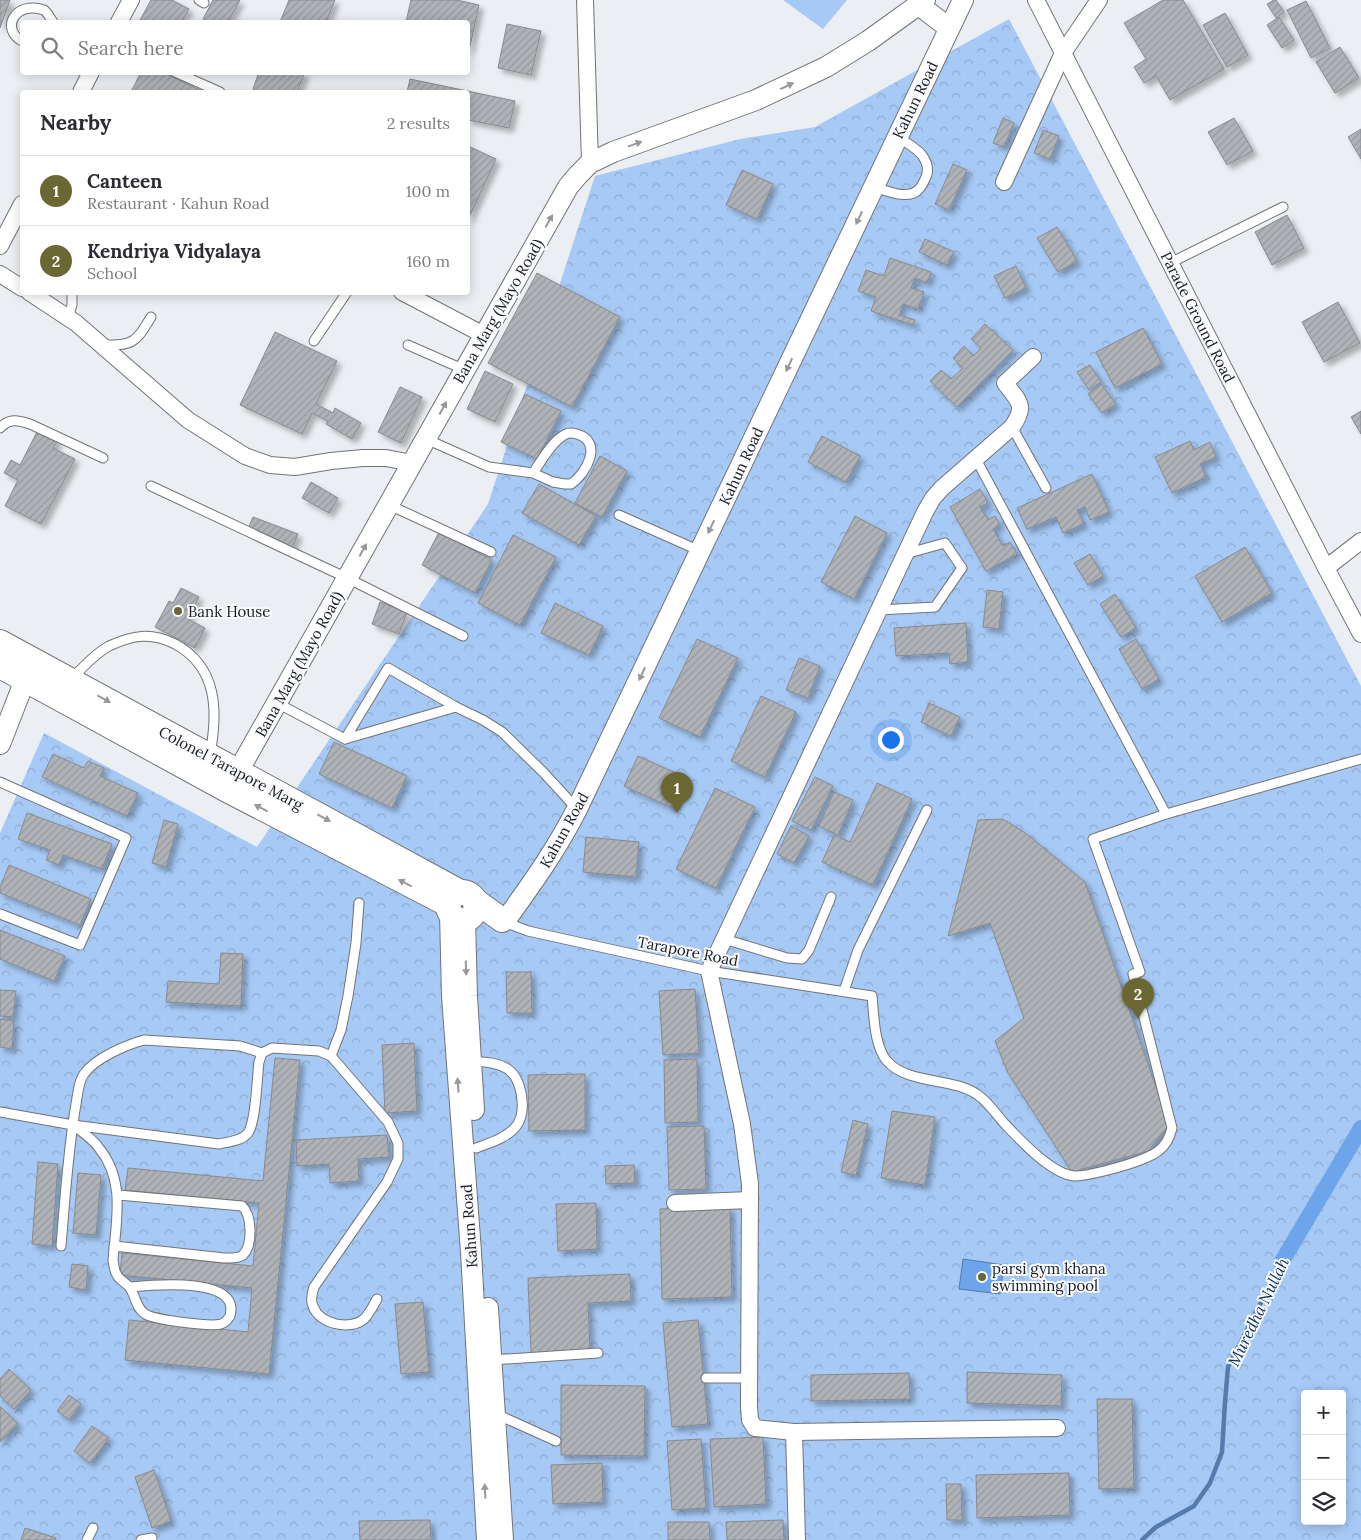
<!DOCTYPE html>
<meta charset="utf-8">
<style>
:root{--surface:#fff;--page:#f2f2f3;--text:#2b2b33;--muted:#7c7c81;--line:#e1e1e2;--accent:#6b6733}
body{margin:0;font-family:Lora,serif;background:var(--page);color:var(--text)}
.controls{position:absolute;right:15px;bottom:15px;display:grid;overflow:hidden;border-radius:5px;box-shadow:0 2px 12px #0003}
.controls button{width:45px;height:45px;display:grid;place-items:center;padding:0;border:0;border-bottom:1px solid var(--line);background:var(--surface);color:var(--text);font:25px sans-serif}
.you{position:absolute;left:890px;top:739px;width:18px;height:18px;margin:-12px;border:4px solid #fff;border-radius:50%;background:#1a73e8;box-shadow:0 0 0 8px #1a73e833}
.badge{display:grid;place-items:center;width:32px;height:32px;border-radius:50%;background:var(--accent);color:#fff;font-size:16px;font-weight:700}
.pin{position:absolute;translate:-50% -41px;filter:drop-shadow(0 1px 2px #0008)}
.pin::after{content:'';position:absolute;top:26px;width:18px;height:15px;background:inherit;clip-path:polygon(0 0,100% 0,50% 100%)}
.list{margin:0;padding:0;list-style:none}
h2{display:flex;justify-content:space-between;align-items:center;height:65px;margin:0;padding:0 20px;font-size:21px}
h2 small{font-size:16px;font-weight:400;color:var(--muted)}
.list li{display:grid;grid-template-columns:32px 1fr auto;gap:15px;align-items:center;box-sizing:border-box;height:70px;padding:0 20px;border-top:1px solid var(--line)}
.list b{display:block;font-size:19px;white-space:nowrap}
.list p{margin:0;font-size:16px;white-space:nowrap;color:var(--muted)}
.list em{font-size:16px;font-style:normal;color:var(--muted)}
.icon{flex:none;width:28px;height:28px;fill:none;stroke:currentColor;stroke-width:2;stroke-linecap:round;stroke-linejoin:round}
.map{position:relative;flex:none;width:1361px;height:1540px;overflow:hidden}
.search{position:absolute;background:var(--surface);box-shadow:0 2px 12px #0003;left:20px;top:20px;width:450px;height:55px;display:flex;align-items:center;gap:12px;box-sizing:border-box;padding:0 18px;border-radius:5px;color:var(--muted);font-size:19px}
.panel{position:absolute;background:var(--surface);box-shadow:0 2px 12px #0003;left:20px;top:90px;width:450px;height:205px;border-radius:5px}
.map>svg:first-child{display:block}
.park{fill:url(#park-crowns);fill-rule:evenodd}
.garden{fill:#a7c9f5}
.water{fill:#6ea5ea;stroke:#547bac}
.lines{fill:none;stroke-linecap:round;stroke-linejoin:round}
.stream{stroke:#547bac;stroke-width:4.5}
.canal{stroke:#6ea5ea;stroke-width:16}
.building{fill:url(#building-hatch);stroke:#878a8e;filter:url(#shadow)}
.service-casing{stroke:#717477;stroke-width:11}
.minor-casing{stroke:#717477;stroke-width:18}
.tertiary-casing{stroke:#717477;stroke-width:22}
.secondary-casing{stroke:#717477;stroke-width:26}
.service{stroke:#fff;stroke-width:9}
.minor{stroke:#fff;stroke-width:16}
.tertiary{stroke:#fff;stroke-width:20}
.secondary{stroke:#fff;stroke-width:24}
.oneway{fill:#989898}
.poi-dot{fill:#6b6733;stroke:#f9fbff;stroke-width:2}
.labels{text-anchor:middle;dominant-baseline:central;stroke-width:4;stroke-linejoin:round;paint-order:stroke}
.street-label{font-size:15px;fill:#191a1b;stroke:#f9fbff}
.poi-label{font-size:15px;fill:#191a1b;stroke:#f9fbff;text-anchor:start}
.water-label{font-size:16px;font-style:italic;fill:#082f5a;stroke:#f9fbff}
</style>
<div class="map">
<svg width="1361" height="1540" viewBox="0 0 1361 1540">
<defs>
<pattern id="park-crowns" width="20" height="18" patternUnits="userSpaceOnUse" patternTransform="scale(1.25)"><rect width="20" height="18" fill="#a7c9f5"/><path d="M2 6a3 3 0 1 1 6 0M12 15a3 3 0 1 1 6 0" fill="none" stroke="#8facd1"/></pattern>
<pattern id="building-hatch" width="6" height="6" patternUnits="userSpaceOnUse" patternTransform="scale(1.25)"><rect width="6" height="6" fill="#afb3b7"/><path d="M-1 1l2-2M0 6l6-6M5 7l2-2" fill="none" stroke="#96999d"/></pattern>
<filter id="shadow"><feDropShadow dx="4.5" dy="4.5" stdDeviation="2.5" flood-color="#0004"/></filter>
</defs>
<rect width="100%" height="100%" fill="#ebeef2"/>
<path class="park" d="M1009,19L1361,686V1540H0V833L44,733L257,847L488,504L595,176L740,139L815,127ZM1305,1394H1342V1521H1305Z"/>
<path class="garden" d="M783,0H847L823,29Z"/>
<path class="water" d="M963,1259L1004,1265L1000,1294L959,1289Z"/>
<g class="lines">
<path class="stream" d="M1142,1540L1156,1527L1194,1506L1210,1483L1222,1452L1225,1402L1228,1367L1281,1263"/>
<path class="canal" d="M1281,1263L1361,1128"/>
</g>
<g class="building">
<path d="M0,0H10L0,28Z"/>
<path d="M151,0H172L189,9L181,22H139Z"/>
<path d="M213,0H240L228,22H209L203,19Z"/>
<path d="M289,0H335L326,22H280Z"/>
<path d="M411,0H457L479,5L469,51L468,50V22H406Z"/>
<path d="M1163,0H1183L1224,69L1170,100L1156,76L1144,83L1134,67L1146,59L1124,23Z"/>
<path d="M1274,0H1276L1284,12L1276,18L1267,4Z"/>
<path d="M1306,1L1330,48L1311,58L1287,10Z"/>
<path d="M1225,13L1248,55L1227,67L1203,25Z"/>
<path d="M1279,17L1294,40L1282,48L1267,25Z"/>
<path d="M507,24L541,31L531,75L498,68Z"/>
<path d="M1340,47L1359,78L1335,93L1316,62Z"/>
<path d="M141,72H162L204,92H131Z"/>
<path d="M259,72H305L297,92H261L253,89Z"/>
<path d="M410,79L515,101L509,128L468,120V92H407Z"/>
<path d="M1003,118L1014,123L1004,147L993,143Z"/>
<path d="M1234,118L1253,151L1227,165L1208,132Z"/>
<path d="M1361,129V159L1348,137Z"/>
<path d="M1043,130L1059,136L1050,159L1034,153Z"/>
<path d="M468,146L496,159L468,220Z"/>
<path d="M953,164L967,170L949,210L935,204Z"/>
<path d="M742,170L773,184L757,219L726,205Z"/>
<path d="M1287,215L1304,248L1272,265L1255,232Z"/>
<path d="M1057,227L1077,261L1058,272L1037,238Z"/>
<path d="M925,239L954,252L947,265L919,252Z"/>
<path d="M890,258L931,272L927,283L915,278L911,288L924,292L918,309L903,304L899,315L915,320L913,325L871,311L876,297L858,291L866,270L884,276Z"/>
<path d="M1016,266L1026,288L1005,298L994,276Z"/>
<path d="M537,273L620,317L572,407L488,363Z"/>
<path d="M1338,302L1360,343L1324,362L1302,322Z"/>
<path d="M985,324L1013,350L957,407L930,381L941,370L951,379L963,368L953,358L964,346L973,356L981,348L971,339Z"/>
<path d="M1143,328L1162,364L1115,388L1096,352Z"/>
<path d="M275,332L337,361L316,404L333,413L335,408L361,423L352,439L326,424L328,421L312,413L302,434L240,405Z"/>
<path d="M1090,365L1101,382L1089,390L1077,372Z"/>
<path d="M485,371L513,384L495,422L467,409Z"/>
<path d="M1101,384L1116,404L1102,413L1088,394Z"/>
<path d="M400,387L422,397L401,443L378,432Z"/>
<path d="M525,394L561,411L537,459L501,442Z"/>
<path d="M1361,411V434L1351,417Z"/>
<path d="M38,430L58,440L53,448L75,459L41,524L5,506L18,480L4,473L11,460L20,465Z"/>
<path d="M822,436L860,456L846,482L808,462Z"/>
<path d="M1190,441L1194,450L1210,442L1216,457L1200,464L1206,477L1172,493L1155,457Z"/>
<path d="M600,456L627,471L602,517L575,503Z"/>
<path d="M1092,474L1109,512L1090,520L1085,507L1077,510L1084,524L1063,533L1056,517L1027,529L1017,508Z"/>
<path d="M311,482L338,498L329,513L302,498Z"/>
<path d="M539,484L596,516L579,545L522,513Z"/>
<path d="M980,489L988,503L980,507L988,520L995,516L1000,525L993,529L1003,546L1010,542L1017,554L986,571L950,507Z"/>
<path d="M855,516L887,533L854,599L821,582Z"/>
<path d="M253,517L298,534L292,548L247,531Z"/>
<path d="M439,532L492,560L475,593L422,565Z"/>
<path d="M513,535L556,557L520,625L478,603Z"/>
<path d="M1245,547L1272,593L1222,622L1195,576Z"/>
<path d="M1090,554L1103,576L1088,585L1074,563Z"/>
<path d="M181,588L199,597L188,619L205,628L195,648L155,627L169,601L173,603Z"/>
<path d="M987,590L1003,592L999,629L983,627Z"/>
<path d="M1115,594L1136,628L1121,637L1100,604Z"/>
<path d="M380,602L407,612L399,634L372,624Z"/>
<path d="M555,603L603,626L589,655L541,633Z"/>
<path d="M966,623L968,662L950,664L949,653L896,656L894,628Z"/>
<path d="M697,639L738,658L700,737L659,718Z"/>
<path d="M1136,639L1159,679L1142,689L1119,649Z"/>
<path d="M799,658L820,666L808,698L786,690Z"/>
<path d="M761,696L796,712L765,777L731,761Z"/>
<path d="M929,703L960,717L951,736L921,722Z"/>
<path d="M334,742L407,776L392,808L319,774Z"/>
<path d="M53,754L84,768L88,761L104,768L100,776L138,793L127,816L42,777Z"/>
<path d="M638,756L687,778L673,808L624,786Z"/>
<path d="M815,777L833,786L811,830L792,821Z"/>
<path d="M877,783L912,799L873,885L822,862L834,835L850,842Z"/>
<path d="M715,788L755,807L716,888L676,869Z"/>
<path d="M834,792L853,800L838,835L819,826Z"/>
<path d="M27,813L112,844L102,869L63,855L59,865L46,860L50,850L18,839Z"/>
<path d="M1003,819L1024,832L1085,882L1169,1125L1148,1151L1072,1172L1008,1073L995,1041L1024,1018L990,923L948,936L978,820Z"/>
<path d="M164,820L178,824L166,867L152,863Z"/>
<path d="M791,826L809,836L794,863L777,854Z"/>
<path d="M586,837L639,842L636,877L583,872Z"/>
<path d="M9,865L91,899L80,925L0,893V887Z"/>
<path d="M0,930L65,956L54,981L0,959Z"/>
<path d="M221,953L243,954L241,1006L166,1002L168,981L219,984Z"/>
<path d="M506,972H531L532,1013H507Z"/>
<path d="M695,989L699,1053L663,1055L659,991Z"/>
<path d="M0,990L16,991L13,1017L0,1016Z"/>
<path d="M0,1019L14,1021L12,1049L0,1047Z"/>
<path d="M414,1043L417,1111L385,1113L382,1045Z"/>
<path d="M275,1058L300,1060L269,1374L125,1360L129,1320L248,1332L252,1288L120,1275L122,1253L253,1266L259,1203L125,1190L128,1168L263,1181Z"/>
<path d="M697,1059L698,1122L665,1123L664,1060Z"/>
<path d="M585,1074V1130L529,1131L528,1075Z"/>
<path d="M892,1111L935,1117L925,1185L881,1178Z"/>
<path d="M853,1120L868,1124L856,1175L841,1172Z"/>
<path d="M704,1126L706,1189L669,1190L667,1127Z"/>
<path d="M387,1135L389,1157L358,1159L359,1181L330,1183L329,1164L297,1166L296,1140Z"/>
<path d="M38,1162L58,1164L52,1246L32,1244Z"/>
<path d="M634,1165L635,1183L606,1184L605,1166Z"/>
<path d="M78,1173L101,1175L96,1235L73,1233Z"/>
<path d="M596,1203L597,1249L558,1251L556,1204Z"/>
<path d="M730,1207L732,1297L662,1299L660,1209Z"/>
<path d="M72,1264L88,1266L86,1290L69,1287Z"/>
<path d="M630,1274L631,1301L588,1303L590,1350L531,1353L528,1278Z"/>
<path d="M423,1302L429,1372L401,1374L395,1304Z"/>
<path d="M698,1320L708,1424L672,1427L663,1323Z"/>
<path d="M9,1369L31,1390L14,1409L0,1396V1379Z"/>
<path d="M967,1372L1062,1375L1061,1406L967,1403Z"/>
<path d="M909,1373L910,1399L811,1401V1375Z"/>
<path d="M561,1385L645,1386L644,1456L561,1455Z"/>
<path d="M69,1395L81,1404L69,1420L57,1411Z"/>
<path d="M1097,1399H1132L1134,1488L1099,1489Z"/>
<path d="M0,1406L18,1424L0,1442Z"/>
<path d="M92,1426L109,1438L90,1463L74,1451Z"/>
<path d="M763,1437L766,1504L714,1507L710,1439Z"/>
<path d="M701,1439L706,1508L672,1510L667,1441Z"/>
<path d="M602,1463L603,1502L553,1504L551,1465Z"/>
<path d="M154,1470L171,1521L152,1528L135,1477Z"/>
<path d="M1069,1473L1070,1515L977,1518L976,1475Z"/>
<path d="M946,1484H961L962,1520H947Z"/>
<path d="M430,1520L431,1540H360L359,1521Z"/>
<path d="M783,1520L784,1540H727L726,1522Z"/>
<path d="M668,1522H709L710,1540H668Z"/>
<path d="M25,1528L56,1538L55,1540H21Z"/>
</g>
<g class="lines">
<g class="service-casing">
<g id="service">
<path d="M199,0L204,3"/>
<path d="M22,41C0,29 15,0 44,10C48,13 50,18 53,22"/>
<path d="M175,72L220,92"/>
<path d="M874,186C884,191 908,200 918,190C922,187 924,181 926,177C929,170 927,162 922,155C916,148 906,142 897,137"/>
<path d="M1170,263L1283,207"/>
<path d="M68,318L72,305V292"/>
<path d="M314,341L347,292"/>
<path d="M102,345C133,345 135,344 151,317"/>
<path d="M408,345L465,370"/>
<path d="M1012,427L1046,488"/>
<path d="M0,428C9,418 18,420 30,424L103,458"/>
<path d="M426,439L489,467L533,473L553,482L565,484H571C586,474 604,442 577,434C573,433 570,432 566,434C552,441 542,460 533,473"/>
<path d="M976,459L1166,814"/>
<path d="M151,486L347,578L463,636"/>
<path d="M389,505L491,552"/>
<path d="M619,515L700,551"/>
<path d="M879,610L935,607L962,568L945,543L905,554"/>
<path d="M72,678C84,667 94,654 109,646C133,635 151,632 175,644C218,667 218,712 210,754"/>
<path d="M277,703L345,739L456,707"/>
<path d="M345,739L388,668L456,707L483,720L502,732L544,773L576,808"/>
<path d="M0,782L126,838L80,945L0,914"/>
<path d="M502,921L528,931L709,971L872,996C874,1015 874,1046 887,1061C908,1085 953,1077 978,1095C988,1102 996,1114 1004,1123C1020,1140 1053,1176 1076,1176C1088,1176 1120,1167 1132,1163C1152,1156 1167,1151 1172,1128L1133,974L1140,972L1093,839L1166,814L1361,759"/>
<path d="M724,939L787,958L802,959L809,950L831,897"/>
<path d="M844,991L858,950L927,810"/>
<path d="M331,1056L341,1030L348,996L356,943L359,903"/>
<path d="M471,1061C483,1062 495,1062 506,1068C522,1077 527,1110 517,1125C508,1138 489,1143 476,1148"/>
<path d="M0,1112L73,1125L219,1144C228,1142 242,1141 248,1133C256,1122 257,1077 259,1062L262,1053L272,1048L319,1051L331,1056L388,1122L398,1143V1159L387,1182L314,1287C312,1293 310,1300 313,1306C319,1324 350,1331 364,1319C370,1313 373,1306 377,1299"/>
<path d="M73,1125C82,1132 92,1138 99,1148C126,1181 116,1221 113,1260C114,1265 114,1271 117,1275C120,1281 127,1283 130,1288C136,1297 136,1308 145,1314C155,1320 211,1327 221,1324C225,1323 228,1319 230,1316C231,1311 232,1306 229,1301C216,1279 152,1285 130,1287"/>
<path d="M61,1246C65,1198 68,1150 76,1104C78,1094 78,1082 84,1074C95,1058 126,1045 144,1040L240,1046L262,1053"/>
<path d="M114,1246L224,1258C230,1258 238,1259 243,1255C253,1245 252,1215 242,1206L118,1195"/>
<path d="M492,1360L598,1353"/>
<path d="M706,1378H749"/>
<path d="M496,1414L556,1441"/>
<path d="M87,1540L93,1528"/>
<path d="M141,1540L152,1538"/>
</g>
</g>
<g class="minor-casing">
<g id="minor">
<path d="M585,0L590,163"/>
<path d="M1036,0L1326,568L1361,634"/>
<path d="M119,22L131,0"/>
<path d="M81,92L91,72"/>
<path d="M1004,182L1063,53L1099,0"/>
<path d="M0,246L22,204"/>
<path d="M0,274L22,288"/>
<path d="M29,292L76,323L188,420L245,456L270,465L295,467L331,461L363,458H386L412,463"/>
<path d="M402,292L484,335"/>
<path d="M1033,357L1005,383C1019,402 1027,405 1012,427L942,488L933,498L925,512L709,971L742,1124L750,1184L749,1406L750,1420L755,1428L794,1432L1057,1428"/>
<path d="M1326,568L1361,541"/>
<path d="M675,1203L750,1200"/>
<path d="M794,1432L797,1540"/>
</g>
</g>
<g class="tertiary-casing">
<g id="tertiary">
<path d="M919,5L949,28"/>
<path d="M0,744L30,667"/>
<path d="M231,784L568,187L578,175L590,163L613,152L756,100L826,67L868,41L925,0"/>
<path d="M450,912L452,996L471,1252L487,1540"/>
<path d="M465,920L467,996L474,1110"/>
<path d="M502,920L508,917C533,882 558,847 577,809L963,0"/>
<path d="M488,1308L503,1540"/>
</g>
</g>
<g class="secondary-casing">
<g id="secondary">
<path d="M0,642L462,893"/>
<path d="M0,666L227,790L449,905"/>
<circle cx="462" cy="906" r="14"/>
<path d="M473,899L502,920"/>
</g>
</g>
<use href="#service" class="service"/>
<use href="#minor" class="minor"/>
<use href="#tertiary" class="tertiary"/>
<use href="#secondary" class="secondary"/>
</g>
<defs><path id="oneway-solid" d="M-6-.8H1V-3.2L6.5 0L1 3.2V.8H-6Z" transform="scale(1.25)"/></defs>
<g class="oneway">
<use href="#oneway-solid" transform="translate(787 86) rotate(-25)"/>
<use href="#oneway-solid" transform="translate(635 144) rotate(-20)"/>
<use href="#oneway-solid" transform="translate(859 218) rotate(115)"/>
<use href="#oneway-solid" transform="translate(549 221) rotate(-61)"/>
<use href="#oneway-solid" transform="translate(789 365) rotate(115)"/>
<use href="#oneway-solid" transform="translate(443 408) rotate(-61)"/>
<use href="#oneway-solid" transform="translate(711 527) rotate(115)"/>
<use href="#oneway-solid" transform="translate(363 550) rotate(-61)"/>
<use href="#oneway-solid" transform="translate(642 674) rotate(115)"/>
<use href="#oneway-solid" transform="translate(104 699) rotate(29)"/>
<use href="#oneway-solid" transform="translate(261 808) rotate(-153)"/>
<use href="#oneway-solid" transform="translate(324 818) rotate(28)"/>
<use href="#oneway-solid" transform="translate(405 883) rotate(-153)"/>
<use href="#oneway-solid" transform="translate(466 968) rotate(88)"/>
<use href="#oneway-solid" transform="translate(458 1085) rotate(-94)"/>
<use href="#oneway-solid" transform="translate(485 1491) rotate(-93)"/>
</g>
<g class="poi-dot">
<circle cx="178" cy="611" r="5"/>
<circle cx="982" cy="1277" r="5"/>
</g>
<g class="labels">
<g class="street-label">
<text transform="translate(915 100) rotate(-64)">Kahun Road</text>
<text transform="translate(498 311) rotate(-60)">Bana Marg (Mayo Road)</text>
<text transform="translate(1198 317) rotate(63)">Parade Ground Road</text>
<text transform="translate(741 466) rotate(-65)">Kahun Road</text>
<text transform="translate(299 664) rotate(-61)">Bana Marg (Mayo Road)</text>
<text transform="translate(231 768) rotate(28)">Colonel Tarapore Marg</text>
<text transform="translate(564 830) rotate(-61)">Kahun Road</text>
<text transform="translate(688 951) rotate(11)">Tarapore Road</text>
<text transform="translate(469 1226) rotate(-94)">Kahun Road</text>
</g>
<g class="poi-label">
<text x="188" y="611">Bank House</text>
<text x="992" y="1268">parsi gym khana<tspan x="992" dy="17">swimming pool</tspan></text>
</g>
<g class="water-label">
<text transform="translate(1258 1312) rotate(-64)">Muredha Nullah</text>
</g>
</g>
</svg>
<div class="controls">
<button>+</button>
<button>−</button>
<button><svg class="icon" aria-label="layers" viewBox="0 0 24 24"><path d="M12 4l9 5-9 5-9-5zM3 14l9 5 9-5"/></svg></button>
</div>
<div class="you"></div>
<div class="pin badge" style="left:677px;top:813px">1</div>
<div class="pin badge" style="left:1138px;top:1019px">2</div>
<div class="search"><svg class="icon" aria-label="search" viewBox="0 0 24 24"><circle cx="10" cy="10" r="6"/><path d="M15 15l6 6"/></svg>Search here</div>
<section class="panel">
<h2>Nearby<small>2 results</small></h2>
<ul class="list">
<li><span class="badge">1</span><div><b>Canteen</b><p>Restaurant · Kahun Road</p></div><em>100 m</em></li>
<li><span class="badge">2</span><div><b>Kendriya Vidyalaya</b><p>School</p></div><em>160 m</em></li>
</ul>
</section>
</div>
